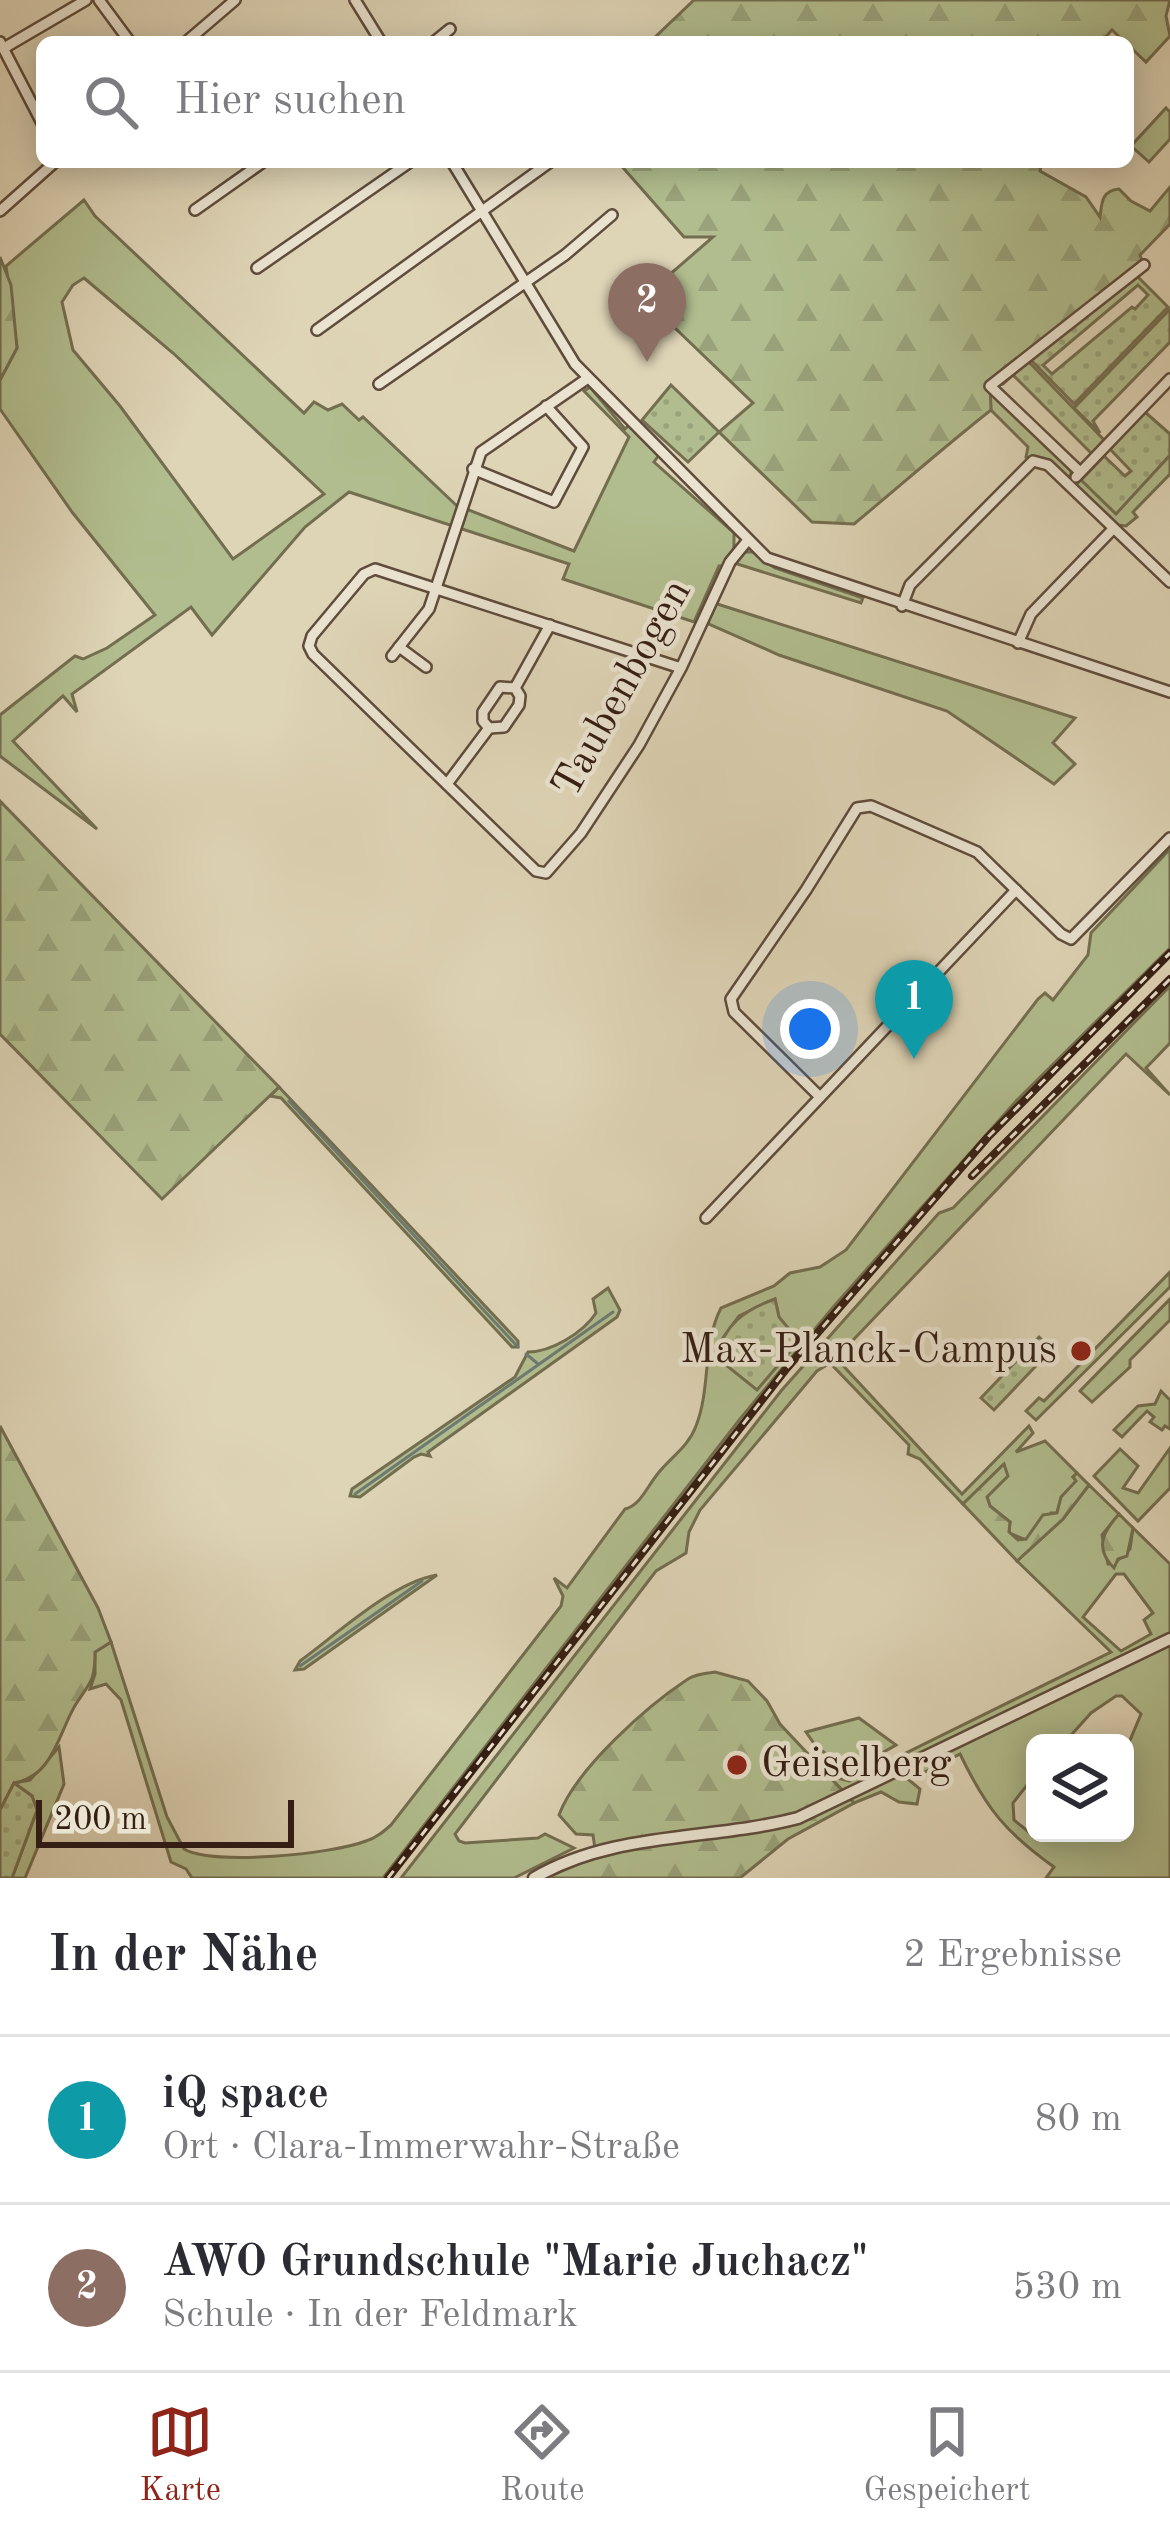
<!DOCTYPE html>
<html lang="de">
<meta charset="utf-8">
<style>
:root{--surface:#fff;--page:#f2f2f3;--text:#2b2b33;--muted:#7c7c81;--line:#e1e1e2;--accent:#8f2418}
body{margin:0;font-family:"Old Standard TT",serif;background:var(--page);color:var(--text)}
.controls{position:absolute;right:36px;bottom:36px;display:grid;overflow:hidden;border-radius:18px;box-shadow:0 6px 30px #0003}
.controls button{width:108px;height:108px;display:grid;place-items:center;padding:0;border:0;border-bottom:3px solid var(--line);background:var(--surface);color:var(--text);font:60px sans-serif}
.scale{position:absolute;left:36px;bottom:30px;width:258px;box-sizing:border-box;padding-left:12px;border:6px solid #351e13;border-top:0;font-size:33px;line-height:42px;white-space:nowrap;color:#351e13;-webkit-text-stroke:9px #eae3d0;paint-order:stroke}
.you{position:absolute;left:810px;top:1029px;width:42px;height:42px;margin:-30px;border:9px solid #fff;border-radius:50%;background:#1a73e8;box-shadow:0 0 0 18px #1a73e833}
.badge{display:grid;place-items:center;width:78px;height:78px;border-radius:50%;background:var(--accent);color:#fff;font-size:39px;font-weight:700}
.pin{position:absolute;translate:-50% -99px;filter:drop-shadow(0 3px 6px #0008)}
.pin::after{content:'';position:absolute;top:63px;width:42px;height:36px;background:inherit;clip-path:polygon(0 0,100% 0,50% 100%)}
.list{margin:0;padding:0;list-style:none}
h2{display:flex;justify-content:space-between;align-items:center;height:156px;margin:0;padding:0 48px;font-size:51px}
h2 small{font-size:39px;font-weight:400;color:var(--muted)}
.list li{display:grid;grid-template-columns:78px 1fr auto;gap:36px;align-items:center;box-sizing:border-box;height:168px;padding:0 48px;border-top:3px solid var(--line)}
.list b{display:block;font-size:45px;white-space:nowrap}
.list p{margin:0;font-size:39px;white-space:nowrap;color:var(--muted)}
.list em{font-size:39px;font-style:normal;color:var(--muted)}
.icon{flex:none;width:66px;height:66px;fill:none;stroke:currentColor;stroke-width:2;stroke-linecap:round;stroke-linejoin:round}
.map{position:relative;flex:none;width:1170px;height:1878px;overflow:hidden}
.search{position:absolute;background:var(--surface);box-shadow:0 6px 30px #0003;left:36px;right:36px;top:36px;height:132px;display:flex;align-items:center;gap:30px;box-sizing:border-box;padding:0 42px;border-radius:18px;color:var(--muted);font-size:45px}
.sheet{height:492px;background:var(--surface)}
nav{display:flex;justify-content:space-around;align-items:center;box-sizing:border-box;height:168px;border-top:3px solid var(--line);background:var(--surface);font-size:33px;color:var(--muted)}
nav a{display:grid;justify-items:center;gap:6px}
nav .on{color:var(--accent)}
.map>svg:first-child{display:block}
.grass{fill:#b1bd8e;stroke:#736e50;stroke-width:3;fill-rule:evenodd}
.forest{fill:url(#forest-firs);stroke:#736e50;stroke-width:3}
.park{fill:url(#park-dots);stroke:#736e50;stroke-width:3;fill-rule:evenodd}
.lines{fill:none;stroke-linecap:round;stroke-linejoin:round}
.stream{stroke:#6d7a72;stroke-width:3}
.minor-casing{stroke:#5f4c3c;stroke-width:14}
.tertiary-casing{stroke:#5f4c3c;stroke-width:15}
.minor{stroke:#eae3d0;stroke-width:9}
.tertiary{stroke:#eae3d0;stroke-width:10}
.rail-casing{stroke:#351e13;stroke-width:8}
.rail{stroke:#eae3d0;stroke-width:3;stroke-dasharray:9;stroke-linecap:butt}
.poi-dot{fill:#8f2418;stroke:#eae3d0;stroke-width:4.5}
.labels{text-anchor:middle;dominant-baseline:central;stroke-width:9;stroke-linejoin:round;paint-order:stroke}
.street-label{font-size:42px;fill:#351e13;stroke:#eae3d0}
.poi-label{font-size:42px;fill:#351e13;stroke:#eae3d0;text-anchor:end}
</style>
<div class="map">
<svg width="1170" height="1878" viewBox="0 0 1170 1878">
<defs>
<pattern id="forest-firs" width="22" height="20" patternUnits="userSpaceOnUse" patternTransform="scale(3)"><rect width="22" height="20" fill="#b1bd8e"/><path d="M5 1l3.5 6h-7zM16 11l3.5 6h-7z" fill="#99a27a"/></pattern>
<pattern id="park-dots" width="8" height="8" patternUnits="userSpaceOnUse" patternTransform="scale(3)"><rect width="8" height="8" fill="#b1bd8e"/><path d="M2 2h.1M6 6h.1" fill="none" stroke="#99a27a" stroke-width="1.8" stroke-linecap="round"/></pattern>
</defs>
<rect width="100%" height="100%" fill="#ded4b6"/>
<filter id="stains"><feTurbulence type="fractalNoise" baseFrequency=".00167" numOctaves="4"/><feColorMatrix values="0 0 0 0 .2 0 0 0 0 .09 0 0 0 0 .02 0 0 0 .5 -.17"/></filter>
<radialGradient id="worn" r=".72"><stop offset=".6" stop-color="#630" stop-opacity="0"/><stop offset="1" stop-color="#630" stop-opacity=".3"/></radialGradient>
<g class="grass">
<path d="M1166,108L1170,112V139L1149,162L1131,146Z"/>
<path d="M84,200L95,216L304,413L314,402L328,410L342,404L359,420L363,417L456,505L574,551L629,437L584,391L590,387L625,429L629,425L659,455L654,462L734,533V548L724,566H719L694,622L563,579L569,564L349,492L305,527L212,635L191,607L72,694L77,712L63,696L13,741L97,829L0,756V715L75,656L83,659L107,648L155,615L72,512L0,409V380L17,348L6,266ZM84,278L173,353L324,494L233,559L120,406L73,350L62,302L73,285Z"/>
<path d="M990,392L1071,469V476L1064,477L1047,461L1026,457L1028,447L991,410Z"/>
<path d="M1170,455V474L1133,512L1137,517L1126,526L1118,525L1076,486L1086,470L1116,513Z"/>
<path d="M741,552H753L775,568L863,598L861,603L731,562Z"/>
<path d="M711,602L1075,718L1053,743L1075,764L1054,784L947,711L779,655L709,624L705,616Z"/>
<path d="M1170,849V948L1017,1100L835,1305L740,1419L383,1878H192L186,1869L171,1862L121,1700L106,1684L90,1689L95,1674V1652L111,1642L167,1817L184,1849C213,1866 333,1854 366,1841C376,1838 383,1832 391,1825L561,1606L563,1596L554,1578L567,1588L625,1509C640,1505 646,1489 656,1476C669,1458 688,1448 696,1426C711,1388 702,1345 721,1308L774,1286L790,1273L820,1267L846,1250L1038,999L1045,993L1053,1000L1088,955L1091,933ZM775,1299L779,1317L720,1342L739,1316Z"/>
<path d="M1170,986V1043L1146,1068L1170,1095L1126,1054L836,1358L962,1494L1029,1426L1033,1433L1016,1452L1045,1441L1077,1473L1073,1477L1077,1480L1060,1502L1057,1513H1051L1026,1540L1009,1533L1010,1522L990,1506L987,1497L1004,1464L963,1504L920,1459L908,1454L909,1445L830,1363L817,1371L700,1510L689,1532L686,1553L656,1571L455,1834L459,1841L465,1843L538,1838L545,1834L574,1848L514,1878H401L781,1391L939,1213L953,1208Z"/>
<path d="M279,1087L518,1341V1347H512L281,1098L270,1096Z"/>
<path d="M1170,1272V1287L1036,1420L1026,1411L1039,1398L1044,1401Z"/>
<path d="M608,1288L620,1310L617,1317L428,1452L430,1456L421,1454L414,1457L360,1497L350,1496L352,1489L515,1377L528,1352C551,1352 583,1333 596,1313L593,1299Z"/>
<path d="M1170,1299V1320L1130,1360V1367L1092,1402L1080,1391Z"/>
<path d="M1161,1391L1170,1400V1429L1165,1426L1162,1430L1150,1422L1154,1417L1147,1411L1122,1437L1114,1430L1138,1406L1155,1404Z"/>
<path d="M1170,1448V1488L1138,1521L1094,1476L1120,1449L1138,1466L1123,1488L1138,1493Z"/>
<path d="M1089,1485L1119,1514L1102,1535L1108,1564H1114L1130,1549L1133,1528L1170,1564V1635L843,1791L829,1776L849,1781L1111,1652L1017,1561L1063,1519ZM1116,1574H1124L1153,1613L1144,1620L1151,1634L1121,1651L1083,1617Z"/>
<path d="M437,1575L304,1669L295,1670L300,1661C337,1634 393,1582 437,1575Z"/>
<path d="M1170,1643V1878H1046L1054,1867C1005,1832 986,1808 960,1754L909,1780L920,1789L917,1804L899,1802L881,1792L854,1803L849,1798ZM1116,1696H1122L1141,1714L1125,1752V1833H1030L1014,1820L1013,1803L1035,1775V1743H1064L1091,1713Z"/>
<path d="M859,1718L896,1745L848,1772L815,1745L806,1732Z"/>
<path d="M59,1747L64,1784L25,1878H12L37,1810L32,1796L14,1783L30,1780Z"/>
</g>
<g class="forest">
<path d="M694,0H1170L1166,16L1170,36L1146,62L1112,30L1101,42H650Z"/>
<path d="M618,162H1042L1040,171L1086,197L1100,217C1102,203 1101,191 1119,189L1131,201L1150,211L1170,187V224L1140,255L1144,265L990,385L991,410C944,447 901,485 854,524L812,522L719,432L753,403L652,306L626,319L618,312L653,289L713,237H684Z"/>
<path d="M0,257L11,285L17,348L0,380Z"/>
<path d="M0,801L279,1087L162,1199L0,1034Z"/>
<path d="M0,1426L98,1608L111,1642L95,1652C95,1681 91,1681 76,1704C58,1733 54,1776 14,1783L0,1810Z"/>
<path d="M1004,1464L1008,1476L987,1497L990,1506L1010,1522L1009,1532L1018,1540L1026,1539L1043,1515L1057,1513L1061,1497L1076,1481L1073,1477L1077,1473L1089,1485L1063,1519L1017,1561L963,1504Z"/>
<path d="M1119,1514L1133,1528L1127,1556L1118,1559L1114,1568C1094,1548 1103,1532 1119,1514Z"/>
<path d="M715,1672L748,1681L767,1701L780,1724L854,1803L788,1839L740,1878H546L596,1856L593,1835L576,1834L559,1815C576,1769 647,1706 688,1679C695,1674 706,1673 715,1672Z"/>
</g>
<g class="park">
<path d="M1136,275L1168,307L1074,404L1029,358ZM1138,285L1148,295L1135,309L1132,307L1052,374L1043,365Z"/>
<path d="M1170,309V342L1093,421L1100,433L1074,408Z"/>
<path d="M1027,360L1105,441L1092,454L1013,375L1003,384L1000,381Z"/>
<path d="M671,385L719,432L688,462L642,420Z"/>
<path d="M1145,412L1170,434V455L1116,514L1081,480L1104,456L1125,476L1131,471L1110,449Z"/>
<path d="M775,1299L779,1317L799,1341L757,1390L716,1357C725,1324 744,1310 775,1299Z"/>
<path d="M1039,1337L1052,1349L994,1410L981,1398Z"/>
<path d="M14,1783L32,1796L37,1810L12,1878H0V1810Z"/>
</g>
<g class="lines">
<g class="stream">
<path d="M289,1101L518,1347"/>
<path d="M526,1354L537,1363"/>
<path d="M355,1494L613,1312"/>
<path d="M300,1666L422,1581"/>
</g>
<g class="minor-casing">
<g id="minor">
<path d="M99,0L130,42"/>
<path d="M355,0L381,42"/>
<path d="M0,42L42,123"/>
<path d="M186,42L235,0"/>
<path d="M434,42L450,29"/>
<path d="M4,48L86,0"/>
<path d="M452,162L575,364L767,558L1170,692"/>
<path d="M195,210L263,162"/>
<path d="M0,211L55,162"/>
<path d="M257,268L410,162"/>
<path d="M317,330L550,162"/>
<path d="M379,384L565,255L612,215"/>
<path d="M473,469L554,502L583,447L546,406"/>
<path d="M1080,472L990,386L1144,265"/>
<path d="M1076,477L1170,379"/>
<path d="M902,606L910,585L1033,461L1048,465L1170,582"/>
<path d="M1018,643L1031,614L1113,529"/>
<path d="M399,647L426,667"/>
<path d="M392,656L429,609L481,452L588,378"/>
<path d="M681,668L375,569L364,574L312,636L309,646L313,654L536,871L546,873L581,833L639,745L681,668L730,562L748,540"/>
<path d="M515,688L500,687L483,712V721L489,728L504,727L519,705L520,696L515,688L550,625"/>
<path d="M447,784L489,728"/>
<path d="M820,1097L734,1012L731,999L806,890L857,808L871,806L977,852L1061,934L1071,939L1170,838"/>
<path d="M706,1218L1016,890"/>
</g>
</g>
<g class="tertiary-casing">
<path id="tertiary" d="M534,1878C614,1831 710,1841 798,1818L1170,1639"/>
</g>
<use href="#minor" class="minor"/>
<use href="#tertiary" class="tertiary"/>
<g class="rail-casing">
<g id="rail">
<path d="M972,1176L1170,979"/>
<path d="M388,1878L787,1368L988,1137L1170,953"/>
</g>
</g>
<use href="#rail" class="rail"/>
</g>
<g class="poi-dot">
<circle cx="1081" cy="1351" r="12"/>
<circle cx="737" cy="1765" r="12"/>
</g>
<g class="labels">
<g class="street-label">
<text transform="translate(623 689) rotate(-61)">Taubenbogen</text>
</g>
<g class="poi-label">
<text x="1057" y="1351">Max-Planck-Campus</text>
<text x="761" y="1765" text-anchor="start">Geiselberg</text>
</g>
</g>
<rect width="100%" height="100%" filter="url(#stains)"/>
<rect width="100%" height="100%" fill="url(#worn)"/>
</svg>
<div class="controls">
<button><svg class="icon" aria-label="layers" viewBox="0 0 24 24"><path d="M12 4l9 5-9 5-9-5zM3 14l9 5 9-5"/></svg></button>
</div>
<div class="scale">200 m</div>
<div class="you"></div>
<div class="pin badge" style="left:914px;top:1059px;background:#0f9aa8">1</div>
<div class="pin badge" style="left:647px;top:362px;background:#8d6e63">2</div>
<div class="search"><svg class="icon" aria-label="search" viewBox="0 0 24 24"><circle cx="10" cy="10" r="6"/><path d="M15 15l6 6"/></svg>Hier suchen</div>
</div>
<section class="sheet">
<h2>In der Nähe<small>2 Ergebnisse</small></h2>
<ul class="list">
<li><span class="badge" style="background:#0f9aa8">1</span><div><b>iQ space</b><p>Ort · Clara-Immerwahr-Straße</p></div><em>80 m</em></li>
<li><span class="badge" style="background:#8d6e63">2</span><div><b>AWO Grundschule &quot;Marie Juchacz&quot;</b><p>Schule · In der Feldmark</p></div><em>530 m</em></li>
</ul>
</section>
<nav>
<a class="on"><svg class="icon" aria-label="map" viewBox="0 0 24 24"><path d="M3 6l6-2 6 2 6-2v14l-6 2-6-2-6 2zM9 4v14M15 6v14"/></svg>Karte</a>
<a><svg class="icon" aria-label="directions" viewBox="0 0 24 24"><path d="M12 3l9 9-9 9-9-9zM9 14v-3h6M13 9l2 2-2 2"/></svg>Route</a>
<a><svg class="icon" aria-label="saved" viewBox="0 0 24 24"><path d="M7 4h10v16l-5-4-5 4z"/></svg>Gespeichert</a>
</nav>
